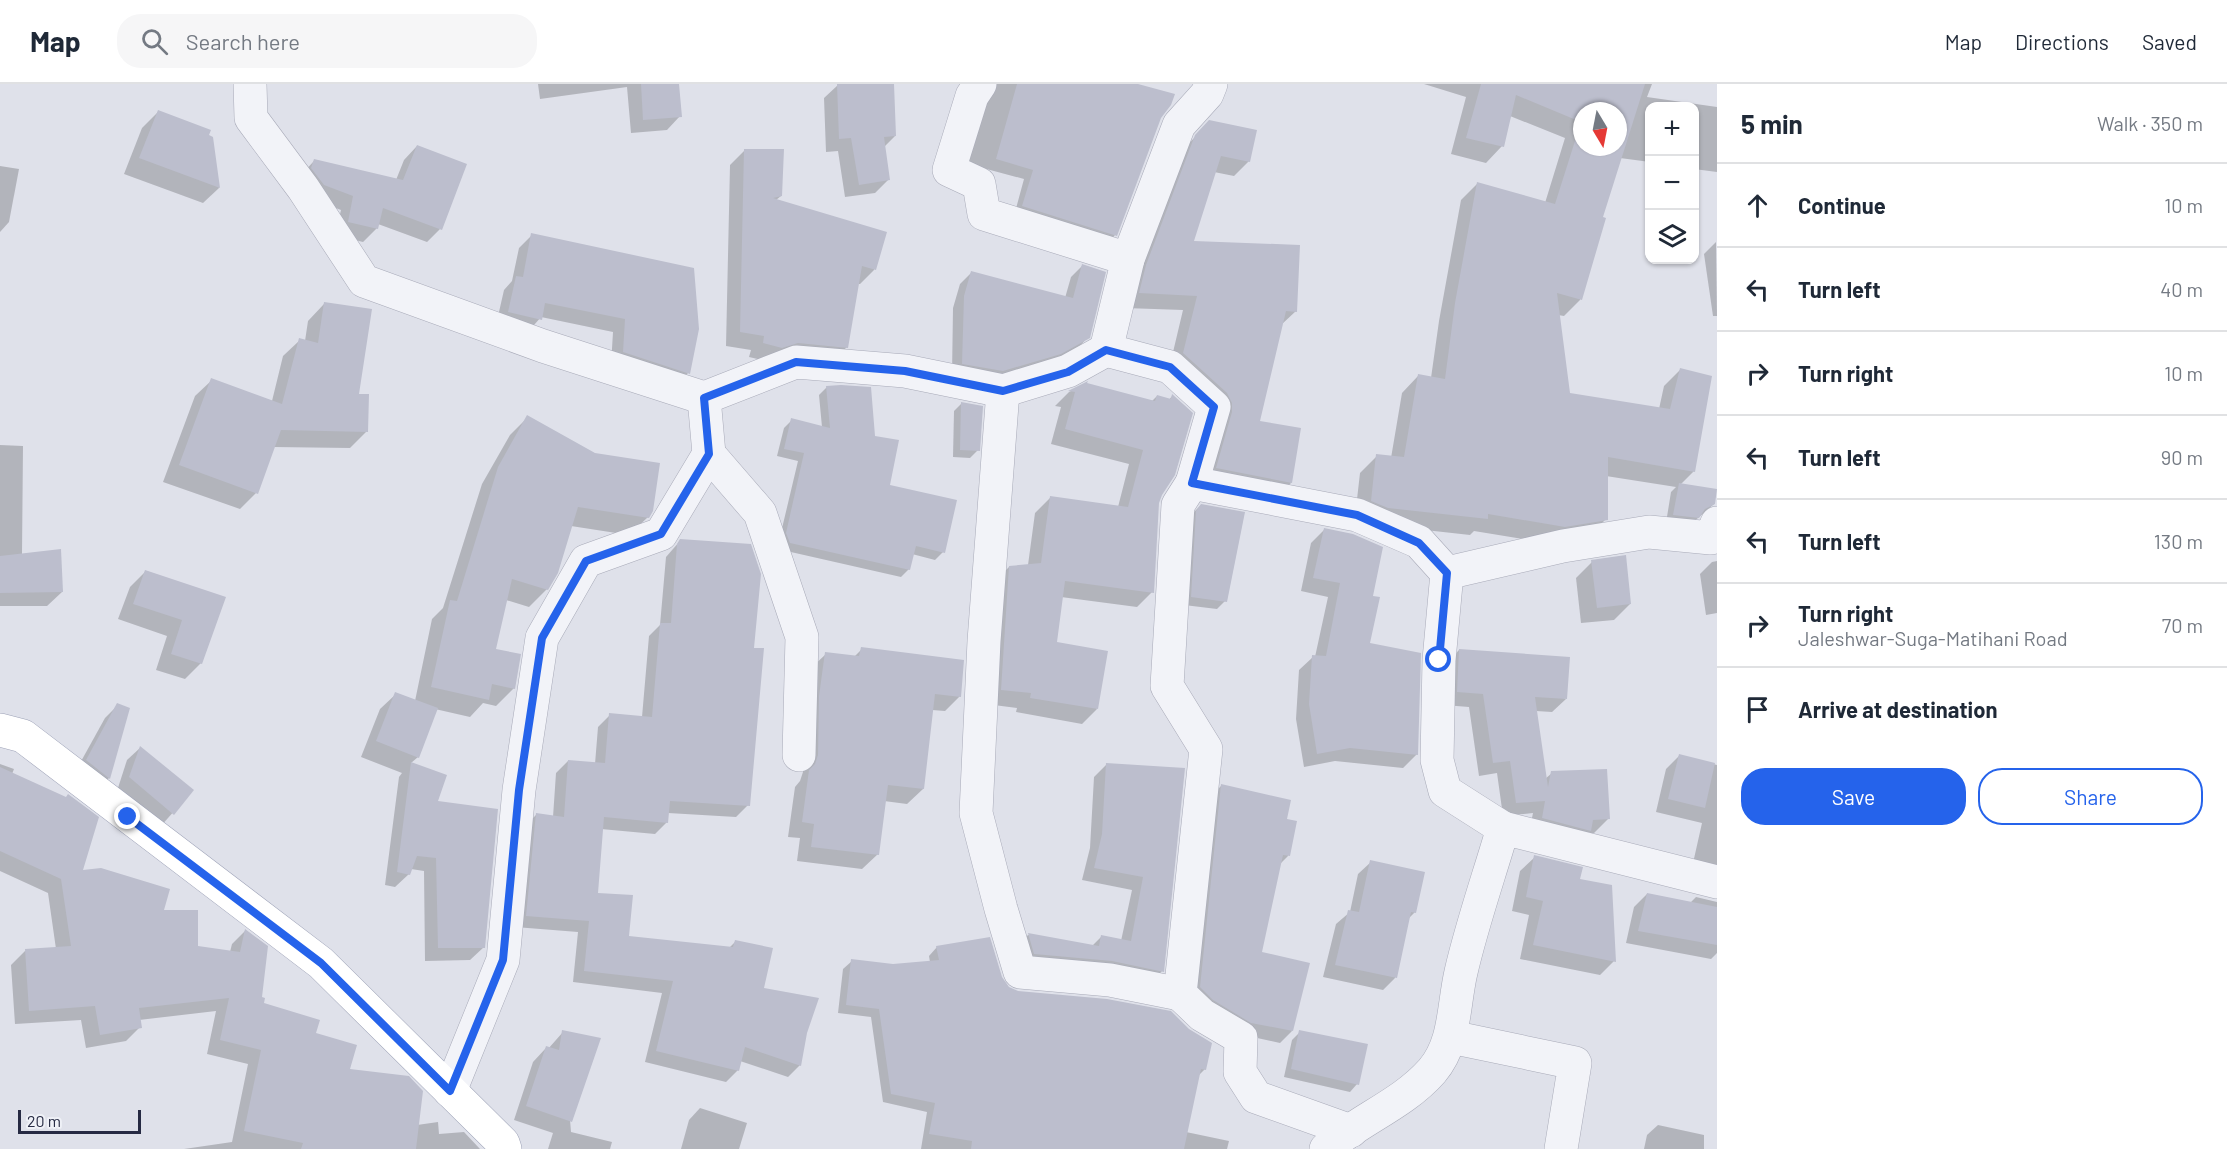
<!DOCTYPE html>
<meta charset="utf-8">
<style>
:root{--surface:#fff;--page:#f6f6f7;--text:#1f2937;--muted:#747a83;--line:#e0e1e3;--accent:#2563eb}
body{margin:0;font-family:Barlow,sans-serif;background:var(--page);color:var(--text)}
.controls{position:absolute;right:18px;top:18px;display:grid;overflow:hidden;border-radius:12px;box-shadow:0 2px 4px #0004}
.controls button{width:54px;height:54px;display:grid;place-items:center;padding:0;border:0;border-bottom:2px solid var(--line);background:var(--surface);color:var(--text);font:30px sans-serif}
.compass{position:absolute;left:1573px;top:18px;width:54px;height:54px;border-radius:50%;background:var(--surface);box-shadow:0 2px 4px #0004;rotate:170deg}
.scale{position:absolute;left:18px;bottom:15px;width:123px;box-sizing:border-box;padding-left:6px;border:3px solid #262a43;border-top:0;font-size:16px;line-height:21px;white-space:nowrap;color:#262a43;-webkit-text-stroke:4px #eff1f7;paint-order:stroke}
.stop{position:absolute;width:18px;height:18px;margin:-14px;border:4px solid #2563eb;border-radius:50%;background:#fff}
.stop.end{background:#2563eb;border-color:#fff;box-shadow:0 2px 6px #0008}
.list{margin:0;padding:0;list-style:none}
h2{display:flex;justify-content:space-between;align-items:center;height:78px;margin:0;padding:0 24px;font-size:26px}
h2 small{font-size:20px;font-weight:400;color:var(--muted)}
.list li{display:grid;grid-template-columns:39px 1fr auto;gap:18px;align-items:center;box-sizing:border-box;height:84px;padding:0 24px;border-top:2px solid var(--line)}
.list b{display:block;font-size:22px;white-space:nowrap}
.list p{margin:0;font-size:20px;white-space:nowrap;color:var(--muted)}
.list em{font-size:20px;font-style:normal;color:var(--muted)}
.actions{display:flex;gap:12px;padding:18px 24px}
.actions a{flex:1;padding:14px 0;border:2px solid var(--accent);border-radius:24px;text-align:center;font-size:21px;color:var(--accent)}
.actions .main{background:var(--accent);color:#fff}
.icon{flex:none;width:33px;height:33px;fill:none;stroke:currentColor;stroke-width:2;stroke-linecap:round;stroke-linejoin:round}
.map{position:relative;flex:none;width:1717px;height:1065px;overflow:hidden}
header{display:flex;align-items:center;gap:36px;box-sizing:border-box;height:84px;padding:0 30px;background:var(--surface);border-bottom:2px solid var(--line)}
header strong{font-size:28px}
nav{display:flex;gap:33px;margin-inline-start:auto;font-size:21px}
.search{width:420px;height:54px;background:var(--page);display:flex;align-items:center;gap:15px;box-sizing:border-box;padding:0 21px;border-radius:24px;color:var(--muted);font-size:22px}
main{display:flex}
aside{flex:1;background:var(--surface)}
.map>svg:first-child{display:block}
.shadow{fill:#0003;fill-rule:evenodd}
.building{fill:#bcbecd;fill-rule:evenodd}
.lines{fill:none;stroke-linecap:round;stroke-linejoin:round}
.minor-casing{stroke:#a8aab8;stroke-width:34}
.major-casing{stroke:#9da2b7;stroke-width:34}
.minor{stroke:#f2f3f8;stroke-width:33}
.major{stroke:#fff;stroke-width:33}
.route{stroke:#2563eb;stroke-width:8}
</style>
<header>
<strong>Map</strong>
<div class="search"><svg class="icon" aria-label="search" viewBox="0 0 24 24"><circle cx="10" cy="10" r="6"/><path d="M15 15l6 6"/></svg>Search here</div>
<nav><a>Map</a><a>Directions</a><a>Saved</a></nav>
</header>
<main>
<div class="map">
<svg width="1717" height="1065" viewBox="0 0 1717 1065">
<rect width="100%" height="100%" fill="#dfe1ea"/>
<g class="shadow">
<path d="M538,0H677L680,32L667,46L631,49L627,3L540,15Z"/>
<path d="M892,0L895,52L884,63L889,95L875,109L845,113L838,67L826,68L824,14L838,1Z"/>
<path d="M993,0H1133L1160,34L1115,151L1106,161L1014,132L1024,95L968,80Z"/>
<path d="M1424,0H1652L1647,13L1717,23V88L1694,85V22H1650V78L1620,74L1601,134L1604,135L1580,216L1564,232L1558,231L1568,310L1659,325L1664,302L1681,285L1694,387L1680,401L1714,420L1690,441L1666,439L1671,408L1676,403L1606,392V435L1589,452L1547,459L1474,447L1470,451L1371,440L1355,433L1360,389L1377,372L1391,374L1402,309L1418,292L1431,294L1439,237L1461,116L1477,100L1545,119L1565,54L1510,32L1502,62L1486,79L1451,70L1466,13ZM1582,27H1618V63H1582Z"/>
<path d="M158,28L207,51L219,104L203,119L124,90L142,44Z"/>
<path d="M1209,38L1249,77L1234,92L1214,88L1192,158L1296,227L1281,241L1258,339L1291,399L1276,414L1202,399L1218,344L1169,285L1183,226L1125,224L1181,68Z"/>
<path d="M417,62L440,145L427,158L378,140L377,144L363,158L335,151L341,126L310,114L301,91L314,77L396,96L404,76Z"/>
<path d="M745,66L781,112L776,116L886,149L874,186L860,200H857L847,263L832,277H766L749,273L751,266L726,262L730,81Z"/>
<path d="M0,82L19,85L9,138L0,148Z"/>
<path d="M532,151L688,289L676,302L611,281L613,248L541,233L528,248L496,241L504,206L512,197L519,164Z"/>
<path d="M1716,158L1717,232H1713L1704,170Z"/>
<path d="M1082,182L1088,253L1077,265L1048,280L991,298L952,291L953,224L960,200L971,189L1065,214L1071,193Z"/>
<path d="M324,220L357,312L367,347L350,364L273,363L256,409L240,425L163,398L195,312L212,296L272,317L283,272L300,256L305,257L308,237Z"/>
<path d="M1086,300L1152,317L1157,312L1169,316L1172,312L1161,410L1158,419L1152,508L1137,523L1061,513L1055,559L1097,625L1082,640L1016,628L1017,624L986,620L994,498L1009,483L1028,481L1035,429L1050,414L1118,423L1129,380L1051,360L1061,323L1055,322L1069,308Z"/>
<path d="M827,303L874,353L889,403L943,468L935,476L912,470L909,485L901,493L782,466L779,457L798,377L777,372L784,344L792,336L822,343L819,311Z"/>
<path d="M962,319L978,366L970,374L953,373L954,327Z"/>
<path d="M528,333L648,433L629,451L571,442L547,505L529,523L506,516L494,566L514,604L496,622L483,619L470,633L435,625L418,673L411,679L436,719L484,863L470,876L425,877L424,787L411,785L409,790L395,803L385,801L399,693L402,689L361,673L380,625L396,610L415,617L432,535L443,524L482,400L510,351Z"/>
<path d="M0,361L23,362L22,471L62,508L47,522H0Z"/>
<path d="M1201,421L1225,517L1217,525L1184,521L1193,429Z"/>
<path d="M1324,446L1371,513L1368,560L1417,670L1403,684L1335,677L1304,683L1296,635L1299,586L1313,573H1315L1328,513L1301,507L1311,459Z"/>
<path d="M680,457L752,565L748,721L736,733L668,729L667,738L655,750L601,745L597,810L627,853L729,864L736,857L763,905L805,948L800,981L788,993L740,977L738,986L726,998L645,978L662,909L573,898L578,848L515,843L524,743L536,731L553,733L556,689L568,677L595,680L598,643L610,631L642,633L649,552L660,541L666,473Z"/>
<path d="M1717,477V529L1706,531L1700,490L1712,478Z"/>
<path d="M1592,478L1630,520L1614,536L1581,539L1576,494Z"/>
<path d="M146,487L224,514L201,579L185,595L156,586L167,552L118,535L130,503Z"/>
<path d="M862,565L960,612L945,627L932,626L923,705L907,720L884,717L878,770L862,785L797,777L800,754L788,753L795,703L800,697L803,688L805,629L810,585L826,570L854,573Z"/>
<path d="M1459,566L1566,615L1552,628L1536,627L1545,695L1552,689L1608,735L1594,749L1529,748L1533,729L1503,732L1497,689L1479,692L1469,623L1444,621L1446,580Z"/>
<path d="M118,621L109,694L96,707L74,690L105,634Z"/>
<path d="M140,664L192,707L160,743L117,707L127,676Z"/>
<path d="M1679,672L1717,681V797L1691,788L1702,739L1656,728L1666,685Z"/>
<path d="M0,680L14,685L12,690L81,788L162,828L197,864L230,868L232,860L245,847L262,920L314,950L348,986L417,1041L438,1038L439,1050L464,1048L480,1065H184L232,1058L248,980L207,970L216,927L139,936L140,943L126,957L86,964L81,936L15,940L11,881L25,867L56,865L48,809L0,787Z"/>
<path d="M1107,680L1184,685L1162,887L1149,900L1022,883L1016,863L1028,851L1092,862L1102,852L1121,857L1132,806L1082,796L1090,764L1094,693Z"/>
<path d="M1222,701L1285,736L1288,772L1279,781L1260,869L1292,947L1280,959L1239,950L1188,915L1210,713Z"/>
<path d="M1535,773L1579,796L1614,877L1600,891L1520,875L1529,831L1512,827L1520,787Z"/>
<path d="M1371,778L1415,828L1408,835L1395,894L1383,906L1323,893L1336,840L1350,828L1358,790Z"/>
<path d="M1647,810L1690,819L1696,813L1717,818V869L1711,875L1626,859L1634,823Z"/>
<path d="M937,863L1001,894L1008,904L1205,985L1198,992L1186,1048L1229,1057L1227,1065H921L927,1028L883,1018L871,933L838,929L843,885L852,877L893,881L930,878L929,872Z"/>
<path d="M563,948L571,1048L612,1058L610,1065H548L553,1049L514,1036L533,978L546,964L548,965Z"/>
<path d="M1300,948L1357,1000L1350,1008L1284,993L1292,956Z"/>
<path d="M700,1024L747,1039L739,1065H681L689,1036Z"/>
<path d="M1658,1041L1704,1051V1065H1644L1647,1051Z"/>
</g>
<g class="building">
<path d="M641,0H679L682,33L643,36Z"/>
<path d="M837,0H894L896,52L884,53L890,96L859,101L851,54L839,55Z"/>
<path d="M1017,0H1138L1175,10L1171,21L1161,34L1117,152L1022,122L1033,86L996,75Z"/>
<path d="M1481,0H1645L1603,133L1606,134L1582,216L1557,209L1570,309L1670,325L1680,284L1712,292L1695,388L1608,373V436L1565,443L1488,430V435L1388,424L1371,417L1376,370L1404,373L1418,290L1445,295L1455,219L1477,98L1555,120L1581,38L1516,11L1504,63L1466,54ZM1582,27H1618V63H1582Z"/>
<path d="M158,26L211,46L209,51L213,53L220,104L139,74Z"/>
<path d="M1209,36L1257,46L1250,78L1221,72L1194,157L1300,161L1297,228L1286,227L1260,337L1301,344L1292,399L1216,384L1232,328V319L1227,309L1183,269L1197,212L1139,209L1146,181L1195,51Z"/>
<path d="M417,61L467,80L442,146L383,124L378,145L348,138L353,112L324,101L311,84L314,75L403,96Z"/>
<path d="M744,65H784L782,112L773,114L887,148L876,186L862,182L848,264L798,259L782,264L763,259L764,252L740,248Z"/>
<path d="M531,149L694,184L699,245L690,290L623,268L625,235L545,219L542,236L508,228L516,192L523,193Z"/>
<path d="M1082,180L1106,188L1090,254L1061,270L1003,287L962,280L964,212L971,187L1073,214Z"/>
<path d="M324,218L372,225L359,310H369L368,348L281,346L258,410L179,381L211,294L282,320L299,254L318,259Z"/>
<path d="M1088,297L1087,299L1155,317L1157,311L1171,315L1172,310L1193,329L1175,391L1162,411L1159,419L1154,509L1065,497L1057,558L1108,567L1098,625L1030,614L1031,609L1001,606L1009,482L1041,479L1050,412L1128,423L1143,366L1065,345L1075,308L1068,307Z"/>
<path d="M841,301L871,303L875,352L899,356L890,401L957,416L945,469L916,462L910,486L790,459L786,449L804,369L784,365L791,334L830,344L826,302Z"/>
<path d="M961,318L983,322L980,367L960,366Z"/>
<path d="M527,331L595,369L660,379L653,427L649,434L578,423L558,489L548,506L512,495L496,565L521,570L515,605L492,600L489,616L431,603L450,516L457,517L498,383Z"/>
<path d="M1679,399L1717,405L1715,420L1705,425L1699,434L1673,431Z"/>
<path d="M1201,420L1245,428L1227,518L1191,513L1196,427Z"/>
<path d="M1324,444L1353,450L1383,463L1373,512L1380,513L1370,559L1421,569L1418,671L1350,664L1317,670L1309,620L1312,571L1326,572L1340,499L1313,494Z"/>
<path d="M680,455L751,460L761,490L754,564H764L750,722L670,717L668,739L604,733L598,809L633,811L629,852L733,863L735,856L773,864L764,904L819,914L807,949L801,982L745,963L739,987L656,967L673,897L584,887L589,837L526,832L536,729L564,733L568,676L605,679L609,629L652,633L660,539H671L677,460Z"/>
<path d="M61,465L63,508L0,509V472Z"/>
<path d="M1626,471L1631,520L1597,524L1591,476Z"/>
<path d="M145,486L226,513L202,580L171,570L182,536L133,520Z"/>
<path d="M861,563L964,576L961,613L935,610L924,705L888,701L879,771L811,763L814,740L802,738L809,686L815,680L818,671L819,612L825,568L859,572Z"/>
<path d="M1459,565L1570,573L1567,615L1535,613L1548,703L1551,687L1607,685L1610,735L1593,736L1591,747L1542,734L1545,717L1516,719L1510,677L1493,679L1483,610L1457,608Z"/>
<path d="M395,608L438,624L419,674L376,657Z"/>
<path d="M117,619L130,624L110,695L86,676Z"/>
<path d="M140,662L194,706L174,731L129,693Z"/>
<path d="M1679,670L1715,679L1705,724L1668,715Z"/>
<path d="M411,678L447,691L438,717L498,725L485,864H438L436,774L417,772L410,791L397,788Z"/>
<path d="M1106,679L1185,684L1164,888L1112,877L1034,870L1028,849L1099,862L1101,851L1131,857L1143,793L1094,784L1102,750Z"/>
<path d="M0,683L66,713L68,710L99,733L83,786L101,784L170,805L164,826H198V862L240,868L245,845L268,862L262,913L265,914L264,919L320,936L316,949L357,961L350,985L409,992L423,1007L416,1065H301L303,1059L244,1047L261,966L220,956L229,914L139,924L142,944L100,951L95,922L29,927L25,865L71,862L61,795L0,767Z"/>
<path d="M1221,700L1291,716L1287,735L1297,737L1290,772L1283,771L1262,868L1310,879L1293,947L1251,939L1213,916L1200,903Z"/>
<path d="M1534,771L1583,783L1580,795L1612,801L1616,878L1533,861L1543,817L1526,813Z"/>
<path d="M1370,776L1425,788L1416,829L1411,828L1397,894L1335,881L1348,826L1359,828Z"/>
<path d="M1647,809L1717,823V861L1638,847Z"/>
<path d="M990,853L1002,893L1009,903L1018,907L1107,915L1171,927L1189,945L1212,959L1206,986L1201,985L1184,1065H971L972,1057L929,1050L935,1019L891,1010L879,925L846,921L851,875L893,880L939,876L936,862Z"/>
<path d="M562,946L601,954L572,1038L526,1022L546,962L559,966Z"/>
<path d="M1299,946L1368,960L1359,1001L1291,985Z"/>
</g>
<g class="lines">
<g class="minor-casing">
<g id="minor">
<path d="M250,0L251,34L303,104L364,197L543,262L704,314L796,278L905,287L1003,307L1068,287L1106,266"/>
<path d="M980,0L972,12L949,86L979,100L984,130L1128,175"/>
<path d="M1211,0L1207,10L1179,41L1128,175L1106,266L1170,283L1214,323L1192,399L1357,431L1419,458L1447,489L1439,576L1437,676L1445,707L1503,744"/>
<path d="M1003,307L984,557L976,729L1001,825L1020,888L1110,896L1180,910"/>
<path d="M709,370L760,429L802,553L799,671"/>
<path d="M1192,399L1178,421L1167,602L1206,665L1180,910L1202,931L1241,954L1240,988L1256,1013L1351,1047"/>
<path d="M1447,489L1563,462L1649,448L1711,454L1717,439"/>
<path d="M1451,953L1575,979L1561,1065"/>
<path d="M450,1007L503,876L519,706L542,554L586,477L661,450L709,370L704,314"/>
<path d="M1326,1065C1358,1036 1402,1021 1432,987C1456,959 1453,922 1461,888C1472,840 1489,792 1503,744L1717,798"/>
</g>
</g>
<g class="major-casing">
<path id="major" d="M0,646L23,652L321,879L503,1059L505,1065"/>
</g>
<use href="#minor" class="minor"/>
<use href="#major" class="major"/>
</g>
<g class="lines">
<path class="route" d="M128,733L321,879L450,1007L503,876L519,706L542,554L586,477L661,450L709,370L704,314L796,278L905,287L1003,307L1068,288L1106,266L1170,283L1214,323L1192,399L1357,431L1419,459L1447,489L1439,576"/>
</g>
</svg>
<div class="controls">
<button>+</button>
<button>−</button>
<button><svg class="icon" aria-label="layers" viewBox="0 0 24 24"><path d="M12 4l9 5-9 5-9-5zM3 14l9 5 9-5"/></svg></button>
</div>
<svg class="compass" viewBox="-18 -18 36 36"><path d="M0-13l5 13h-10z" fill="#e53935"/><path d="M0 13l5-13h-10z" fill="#747a83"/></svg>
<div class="scale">20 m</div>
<div class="stop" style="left:1439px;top:576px"></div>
<div class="stop end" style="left:128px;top:733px"></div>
</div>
<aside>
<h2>5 min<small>Walk · 350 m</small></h2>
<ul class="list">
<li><svg class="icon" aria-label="ahead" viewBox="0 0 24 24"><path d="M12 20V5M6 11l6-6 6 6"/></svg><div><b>Continue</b></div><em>10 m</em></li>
<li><svg class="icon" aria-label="left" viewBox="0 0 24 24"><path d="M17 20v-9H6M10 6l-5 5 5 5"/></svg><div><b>Turn left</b></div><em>40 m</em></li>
<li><svg class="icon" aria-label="right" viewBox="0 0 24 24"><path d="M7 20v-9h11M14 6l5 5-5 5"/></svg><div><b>Turn right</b></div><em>10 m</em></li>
<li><svg class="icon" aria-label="left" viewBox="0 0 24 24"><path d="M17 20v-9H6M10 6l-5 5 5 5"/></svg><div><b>Turn left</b></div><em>90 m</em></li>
<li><svg class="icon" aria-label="left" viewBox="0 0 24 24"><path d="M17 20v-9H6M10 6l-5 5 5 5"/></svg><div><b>Turn left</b></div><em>130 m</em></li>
<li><svg class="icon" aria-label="right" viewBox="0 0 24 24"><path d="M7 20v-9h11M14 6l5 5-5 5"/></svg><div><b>Turn right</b><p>Jaleshwar-Suga-Matihani Road</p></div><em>70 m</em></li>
<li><svg class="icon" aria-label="arrive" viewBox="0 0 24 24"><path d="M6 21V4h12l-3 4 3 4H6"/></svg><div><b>Arrive at destination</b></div></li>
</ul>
<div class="actions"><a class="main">Save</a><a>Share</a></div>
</aside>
</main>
